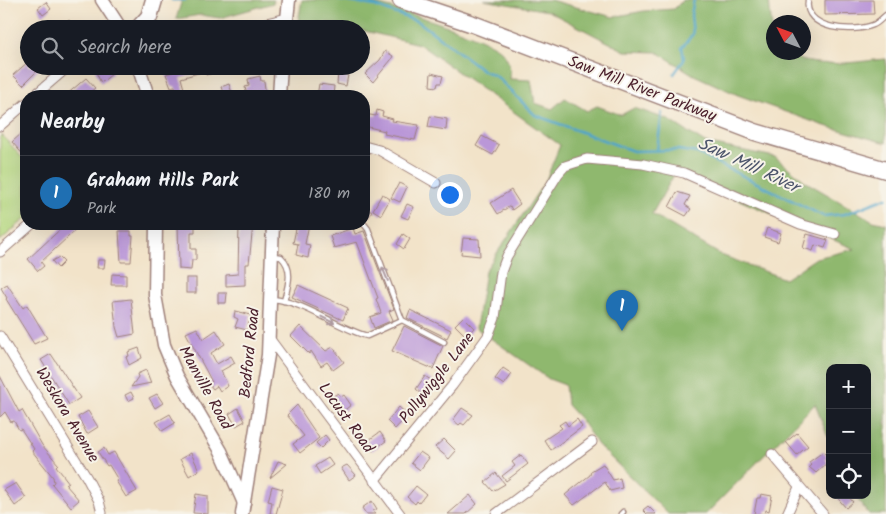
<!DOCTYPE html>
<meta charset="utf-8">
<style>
:root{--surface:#171b24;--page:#242831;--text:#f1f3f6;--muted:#9ea1a6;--line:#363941;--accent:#1f6fb2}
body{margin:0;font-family:Kalam,sans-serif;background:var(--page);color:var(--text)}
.controls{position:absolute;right:15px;bottom:15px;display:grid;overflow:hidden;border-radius:10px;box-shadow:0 5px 20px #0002}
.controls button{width:45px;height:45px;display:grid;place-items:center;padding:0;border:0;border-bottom:1px solid var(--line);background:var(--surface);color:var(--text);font:25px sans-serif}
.compass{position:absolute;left:766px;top:15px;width:45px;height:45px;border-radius:50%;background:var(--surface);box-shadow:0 5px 20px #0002;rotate:311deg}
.you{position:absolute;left:449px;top:194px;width:18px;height:18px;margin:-12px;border:4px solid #fff;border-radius:50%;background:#1a73e8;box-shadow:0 0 0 8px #1a73e833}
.badge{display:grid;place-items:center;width:32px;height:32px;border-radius:50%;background:var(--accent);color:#fff;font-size:16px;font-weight:700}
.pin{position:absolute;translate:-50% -41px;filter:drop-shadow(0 1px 2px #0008)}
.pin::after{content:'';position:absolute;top:26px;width:18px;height:15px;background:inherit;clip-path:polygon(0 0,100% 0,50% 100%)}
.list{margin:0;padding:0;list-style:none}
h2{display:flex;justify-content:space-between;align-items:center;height:65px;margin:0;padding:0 20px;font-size:21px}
h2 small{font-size:16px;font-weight:400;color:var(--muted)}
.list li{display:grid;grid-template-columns:32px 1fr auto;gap:15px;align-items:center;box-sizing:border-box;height:75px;padding:0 20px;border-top:1px solid var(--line)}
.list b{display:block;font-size:19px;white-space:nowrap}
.list p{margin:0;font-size:16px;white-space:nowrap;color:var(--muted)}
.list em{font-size:16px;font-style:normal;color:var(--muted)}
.icon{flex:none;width:28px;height:28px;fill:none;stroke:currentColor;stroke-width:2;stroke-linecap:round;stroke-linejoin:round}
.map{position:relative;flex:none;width:886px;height:514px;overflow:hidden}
.search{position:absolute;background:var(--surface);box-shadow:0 5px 20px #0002;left:20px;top:20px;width:350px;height:55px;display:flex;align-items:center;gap:12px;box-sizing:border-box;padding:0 18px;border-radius:28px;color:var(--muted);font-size:19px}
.panel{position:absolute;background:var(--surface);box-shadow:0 5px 20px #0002;left:20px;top:90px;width:350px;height:140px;border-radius:20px}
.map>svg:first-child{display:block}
.green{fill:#b4d77f;stroke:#7f7b55}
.forest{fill:#8fb86e;stroke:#6c6c4c;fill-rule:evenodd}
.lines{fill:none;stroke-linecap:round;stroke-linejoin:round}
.stream{stroke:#4ea4ca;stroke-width:2.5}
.building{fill:#ba97d8}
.lane-casing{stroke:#9e817a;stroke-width:7}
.street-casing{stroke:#9e817a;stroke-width:11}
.secondary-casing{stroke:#9e817a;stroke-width:15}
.highway-casing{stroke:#9e817a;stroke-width:19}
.lane{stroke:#fff;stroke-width:4.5}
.street{stroke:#fff;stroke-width:9}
.secondary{stroke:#fff;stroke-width:12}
.highway{stroke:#fff;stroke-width:16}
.oneway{stroke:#ae9aa0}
.labels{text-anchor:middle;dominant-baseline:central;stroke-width:4;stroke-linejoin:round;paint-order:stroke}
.street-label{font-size:16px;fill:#4a1f2b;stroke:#f7f3e8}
.water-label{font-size:18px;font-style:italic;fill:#4c546b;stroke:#f7f3e8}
</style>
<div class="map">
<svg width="886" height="514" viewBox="0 0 886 514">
<rect width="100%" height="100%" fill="#f7f3e8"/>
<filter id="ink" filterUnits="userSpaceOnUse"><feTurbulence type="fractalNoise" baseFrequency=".02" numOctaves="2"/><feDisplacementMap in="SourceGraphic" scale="10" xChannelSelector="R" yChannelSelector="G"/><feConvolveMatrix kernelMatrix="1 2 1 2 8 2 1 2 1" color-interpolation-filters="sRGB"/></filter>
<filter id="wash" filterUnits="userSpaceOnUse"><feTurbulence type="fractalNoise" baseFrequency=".0096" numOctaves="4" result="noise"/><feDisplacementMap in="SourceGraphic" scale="20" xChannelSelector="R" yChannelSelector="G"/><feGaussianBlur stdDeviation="1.12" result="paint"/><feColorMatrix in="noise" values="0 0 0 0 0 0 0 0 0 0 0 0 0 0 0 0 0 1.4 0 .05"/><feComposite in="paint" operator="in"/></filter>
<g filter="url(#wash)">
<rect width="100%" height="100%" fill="#f2e3c9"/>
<path class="green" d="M2,135L26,162V218L0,241V137Z"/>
<g class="forest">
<path d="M182,0H274L273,3L220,18L200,15L176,19Z"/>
<path d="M302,0C320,0 338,0 356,0C379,2 487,36 501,51C509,59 511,69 510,79L531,80L535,103L552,109L565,98L587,111L597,106L621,115L634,108L669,120L705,143L775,157L806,182L873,221L886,224V514H869L854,495H867V368H830V442L815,404L706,514H668L598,445L580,419L567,405L565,385L549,379L476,328L485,271L546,180L560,145L419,44L331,23L298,22ZM675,173L855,249L816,258L785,279L721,255L652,214Z"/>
<path d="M484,0H550L613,17L644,11L674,9L683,0H769C770,18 774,34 774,52L788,53C810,71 859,61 886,59V143L822,125L738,95L694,75L657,52L625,51L548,11Z"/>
</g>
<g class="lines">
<g class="stream">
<path d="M172,0H185"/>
<path d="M338,0L375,6L419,22L484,71L496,76L535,115L633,151L678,150L697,153L823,216L845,214L886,198"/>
<path d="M674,74L684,60L682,47L693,34L691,15L694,0"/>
<path d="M657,150L662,113"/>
</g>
</g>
<g id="blocks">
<g class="building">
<path d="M825,0H873L874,14L825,15Z"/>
<path d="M46,2L51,9L43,15L38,8Z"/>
<path d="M69,20L76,29H59Z"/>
<path d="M385,51L393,56L391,60L373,82L365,74L380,60Z"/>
<path d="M29,61V66H42L23,85L13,75Z"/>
<path d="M99,66H108L113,73L101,83L95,70Z"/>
<path d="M171,66H231V68L206,75L205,71L181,78L186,96H178L175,86L171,87L166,74L173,72Z"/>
<path d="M338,73L348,75L346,86L337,84Z"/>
<path d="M431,73L443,76L441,83H438L437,87L430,86Z"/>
<path d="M260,76L261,81H264L266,96H247L245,87L249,86L248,79Z"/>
<path d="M86,78L95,88L89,93L88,91L81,96H65Z"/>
<path d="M229,84L232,93L224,95L221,87Z"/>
<path d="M319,84L334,86L333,96H317Z"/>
<path d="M377,110L383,112L382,116L393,119L392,121L419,125L415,140L384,134L385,131L364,126V114L376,116Z"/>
<path d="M430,116L447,119L446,130L428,127Z"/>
<path d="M22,133L26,137V158L12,142Z"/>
<path d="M482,136L499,145L493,155L476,146Z"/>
<path d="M399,183L407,187L400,202L391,198Z"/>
<path d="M511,190L520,204L512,210L510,206L498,214L491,203Z"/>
<path d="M677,192L690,196L685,205L691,209L686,216L669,207Z"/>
<path d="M382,194L390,199L381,215L373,210Z"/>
<path d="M407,204L414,207L408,219L401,216Z"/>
<path d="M366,208L372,212L368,218L364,215Z"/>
<path d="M66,224H82L41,262L44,266L38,271L28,259Z"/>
<path d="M178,224H195V232H191V249H196V260H192L191,270L179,269Z"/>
<path d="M239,224H253L249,264H245V285L226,286V275L238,274Z"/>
<path d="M297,224H309L305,244L310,245L308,258L296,255L298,244L293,243Z"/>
<path d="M353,228L355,234L364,231L394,309L389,311L393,320L374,328L370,317L381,313L376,299L378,298L357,242L334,248L330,236Z"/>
<path d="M767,228L781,233L778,242L764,237Z"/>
<path d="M119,231H131V236H133L131,262H121Z"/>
<path d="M403,234L410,239L404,249L397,244Z"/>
<path d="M807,234L828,240L825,248L815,245L813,251L803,248Z"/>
<path d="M463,238L479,239L480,256L461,254Z"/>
<path d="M59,257L64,262L58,268L52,261Z"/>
<path d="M98,260H105L104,268H97Z"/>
<path d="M112,274L126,275V285H111Z"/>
<rect x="186" y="278" width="10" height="15"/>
<path d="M7,284L23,308L27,305L47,338L34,344L6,299L7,298L1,288Z"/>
<path d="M298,285L348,308L343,320L292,297Z"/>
<path d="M218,293H227L226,303H218Z"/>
<path d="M131,299L135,334L119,337L116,327L113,301Z"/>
<path d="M410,310L451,330L447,338L407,318Z"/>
<path d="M235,311L251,315L247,330L235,327L238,319L234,317Z"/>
<path d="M463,317L474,328L466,336L455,325Z"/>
<path d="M300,326L326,351L333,347L344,362L333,370L327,362L321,366L311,351L309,354L291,336Z"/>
<path d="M404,326L443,346L433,369L392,351Z"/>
<path d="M197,328L203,339L216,330L225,344L211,353L217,364L231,356L235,363L221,371L228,386L220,391L217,386L213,389L209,384L212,382L186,333Z"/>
<path d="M139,348L142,358L129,365L126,357L129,356L128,352Z"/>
<path d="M51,354L80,398L69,405L41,360Z"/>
<path d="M503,368L512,374L504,385L495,379Z"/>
<path d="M146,370L151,383L131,387L138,377L137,374Z"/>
<path d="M0,376L19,412L22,410L42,445L58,464L56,466L69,483L66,485L79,500L71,507L52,484L54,482L53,477L32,451L34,449L21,429L19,430L14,421L11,422L5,412L0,417Z"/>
<path d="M425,376L432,381L423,395L416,389Z"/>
<path d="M131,392L134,398L128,401L125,395Z"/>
<path d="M338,393L341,397L344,395L351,405L342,412L332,397Z"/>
<path d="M157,394L163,403L155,408L149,398Z"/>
<path d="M297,405L319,438L300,453L293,444L304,436L287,415Z"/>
<path d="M399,407L408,415L395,429L387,421Z"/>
<path d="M238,408L245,421L236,426L229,414Z"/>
<path d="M462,408L473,415L464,425L461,423L459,425L453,420Z"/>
<path d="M88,411L98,427L87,434L78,417Z"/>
<path d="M170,414L175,423L162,431L156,422Z"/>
<path d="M577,419L582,427L551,450L544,440L562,428L559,425L565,421L568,426Z"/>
<path d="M380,432L386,441L372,451L366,442Z"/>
<path d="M797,433L808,446L797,455L786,442Z"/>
<path d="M325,435L329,440L321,448L316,443Z"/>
<path d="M444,439L456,451L449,459L435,447Z"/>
<path d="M104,448L108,455L114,452L137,491L126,497L116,481L118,480L109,465L107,466L98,452Z"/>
<path d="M420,452L429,458L420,470L411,463Z"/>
<path d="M823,452L828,457L825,459L828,462L816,473L809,467L811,465L809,462Z"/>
<path d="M191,453L199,470L189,476L180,459Z"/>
<path d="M521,455L528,464L506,481L502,476L515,466L512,462Z"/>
<path d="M328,458L333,465L320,474L315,466Z"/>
<path d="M278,461L287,464L270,478Z"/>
<path d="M603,464L613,480L620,478L622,488L610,491L605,482L574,505L565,495L590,475L591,471Z"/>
<path d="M347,465L356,475L349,480L341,468Z"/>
<path d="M496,473L505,484L493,491L485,482Z"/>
<path d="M16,483L26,498L15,506L4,490Z"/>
<path d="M272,486L283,489L276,514H270L272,502L268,501Z"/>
<path d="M416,486L426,494L419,503L417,501L415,504L407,497Z"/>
<path d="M196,494L208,496V514L193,513Z"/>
<path d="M761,494L772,496L769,511L766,510L765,514H754L757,498H760Z"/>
<path d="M470,495L477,504L466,514H448Z"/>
<path d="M835,495H847L853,502L846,508Z"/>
<path d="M372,501L377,509L373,511L375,514H366L362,508Z"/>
<path d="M648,506L656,514H647L643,510Z"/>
</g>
</g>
</g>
<g filter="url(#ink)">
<use href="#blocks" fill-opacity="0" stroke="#9e817a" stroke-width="1"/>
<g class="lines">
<g class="lane-casing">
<g id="lane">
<path d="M808,0C803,30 853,33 873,25C878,23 882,18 886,15"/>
<path d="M364,224L368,229L402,320L444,342"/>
<path d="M274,256L281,257C294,269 288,286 284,301"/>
<path d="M272,299C306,302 335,327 367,336L402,320"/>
<path d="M621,514L623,512"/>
</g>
</g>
<g class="street-casing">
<g id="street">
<path d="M243,29L287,18"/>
<path d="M34,96L69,66"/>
<path d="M0,126L26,103"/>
<path d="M364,146L379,150L436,183"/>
<path d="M0,252L32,224"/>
<path d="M0,336L87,478L99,501L102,513"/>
<path d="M269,338L400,514"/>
<path d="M772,454L823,514"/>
<path d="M374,481L452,386L488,336L495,318L501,272L507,256L558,174L565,166L587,159L643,164L684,173L800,224L835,234"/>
<path d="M496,514L592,442"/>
<path d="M787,514L799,487"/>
</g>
</g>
<g class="secondary-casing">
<g id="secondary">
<path d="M102,0L121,29"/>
<path d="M286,29L289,0"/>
<path d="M138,66L148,96"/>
<path d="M279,96L281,66"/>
<path d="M156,224L155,295L164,345L177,376L221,451L244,503"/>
<path d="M242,514L268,355L273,224"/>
</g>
</g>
<g class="highway-casing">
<g id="highway">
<path d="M401,0L473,24L755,132L886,170"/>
<path d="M138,29L149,17L154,0"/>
</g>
</g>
<use href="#lane" class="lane"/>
<use href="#street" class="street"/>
<use href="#secondary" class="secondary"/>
<use href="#highway" class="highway"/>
</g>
<defs><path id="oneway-shaft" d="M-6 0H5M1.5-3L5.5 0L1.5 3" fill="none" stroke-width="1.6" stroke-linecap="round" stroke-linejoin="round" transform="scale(1.25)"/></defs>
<g class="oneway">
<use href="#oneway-shaft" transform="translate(385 274) rotate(-112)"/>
<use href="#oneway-shaft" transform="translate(328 320) rotate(27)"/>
</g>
</g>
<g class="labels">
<g class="street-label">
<text transform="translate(642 89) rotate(21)">Saw Mill River Parkway</text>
<text transform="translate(250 353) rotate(-84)">Bedford Road</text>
<text transform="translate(437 378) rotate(-52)">Pollywiggle Lane</text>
<text transform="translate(205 388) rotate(61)">Manville Road</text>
<text transform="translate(67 415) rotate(59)">Weskora Avenue</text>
<text transform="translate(346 418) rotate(54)">Locust Road</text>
</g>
<g class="water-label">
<text transform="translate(748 166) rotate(25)">Saw Mill River</text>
</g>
</g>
</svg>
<div class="controls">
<button>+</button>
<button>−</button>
<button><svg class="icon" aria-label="locate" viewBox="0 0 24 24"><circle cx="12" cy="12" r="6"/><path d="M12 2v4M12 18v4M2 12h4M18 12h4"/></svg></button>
</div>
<svg class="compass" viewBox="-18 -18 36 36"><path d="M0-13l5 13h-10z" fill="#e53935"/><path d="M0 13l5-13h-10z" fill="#9ea1a6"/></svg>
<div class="you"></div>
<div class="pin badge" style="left:622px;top:331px">1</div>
<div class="search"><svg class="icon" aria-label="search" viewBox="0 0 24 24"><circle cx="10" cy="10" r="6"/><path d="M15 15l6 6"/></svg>Search here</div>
<section class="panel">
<h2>Nearby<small></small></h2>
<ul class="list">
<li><span class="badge">1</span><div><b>Graham Hills Park</b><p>Park</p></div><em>180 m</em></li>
</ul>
</section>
</div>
